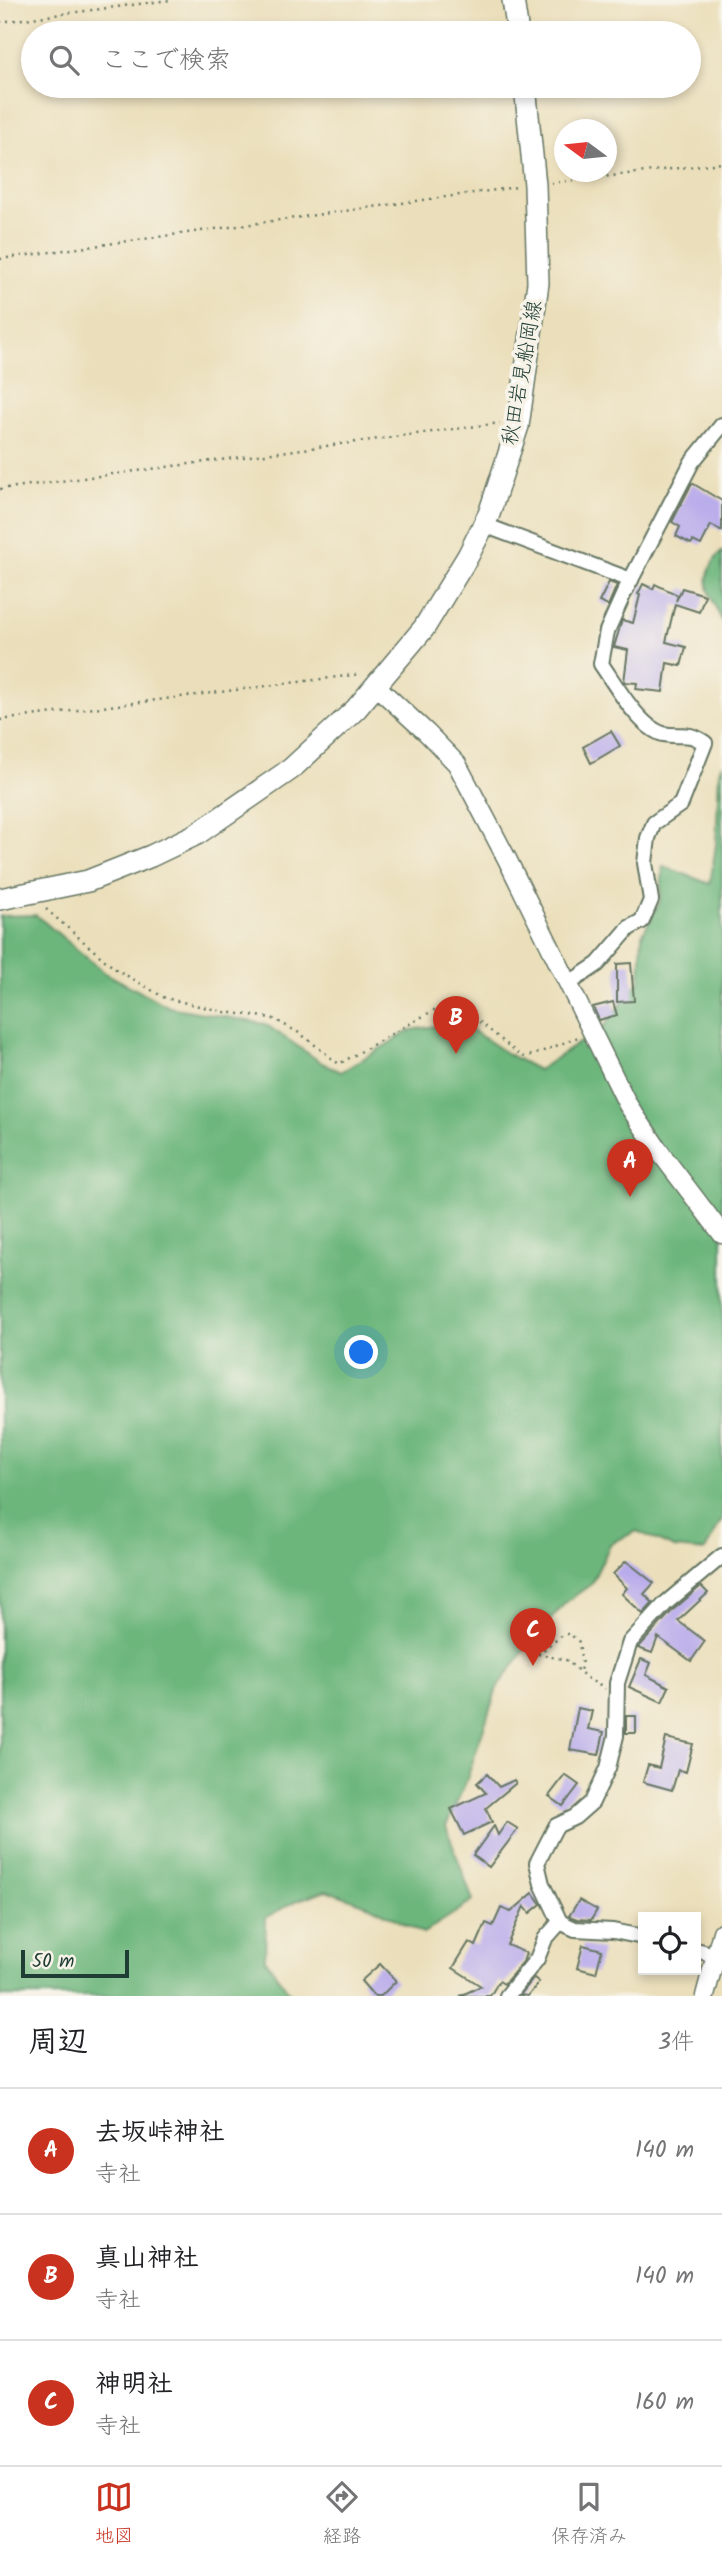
<!DOCTYPE html>
<html lang="ja">
<meta charset="utf-8">
<style>
:root{--surface:#fff;--page:#f2f2f2;--text:#202124;--muted:#757577;--line:#e0e0e0;--accent:#c8321e}
body{margin:0;font-family:Kalam,"Klee One",sans-serif;background:var(--page);color:var(--text)}
.controls{position:absolute;right:21px;bottom:21px;display:grid;overflow:hidden;border-radius:0px;box-shadow:0 4px 10px #0003}
.controls button{width:63px;height:63px;display:grid;place-items:center;padding:0;border:0;border-bottom:2px solid var(--line);background:var(--surface);color:var(--text);font:35px sans-serif}
.compass{position:absolute;left:554px;top:119px;width:63px;height:63px;border-radius:50%;background:var(--surface);box-shadow:0 4px 10px #0003;rotate:285deg}
.scale{position:absolute;left:21px;bottom:18px;width:108px;box-sizing:border-box;padding-left:7px;border:4px solid #1f3d34;border-top:0;font-size:19px;line-height:24px;white-space:nowrap;color:#1f3d34;-webkit-text-stroke:5px #f7f3e8;paint-order:stroke}
.you{position:absolute;left:362px;top:1353px;width:24px;height:24px;margin:-18px;border:5px solid #fff;border-radius:50%;background:#1a73e8;box-shadow:0 0 0 10px #1a73e833}
.badge{display:grid;place-items:center;width:46px;height:46px;border-radius:50%;background:var(--accent);color:#fff;font-size:23px;font-weight:700}
.pin{position:absolute;translate:-50% -58px;filter:drop-shadow(0 2px 4px #0008)}
.pin::after{content:'';position:absolute;top:37px;width:24px;height:21px;background:inherit;clip-path:polygon(0 0,100% 0,50% 100%)}
.list{margin:0;padding:0;list-style:none}
h2{display:flex;justify-content:space-between;align-items:center;height:91px;margin:0;padding:0 28px;font-size:30px}
h2 small{font-size:23px;font-weight:400;color:var(--muted)}
.list li{display:grid;grid-template-columns:46px 1fr auto;gap:21px;align-items:center;box-sizing:border-box;height:126px;padding:0 28px;border-top:2px solid var(--line)}
.list b{display:block;font-size:26px;white-space:nowrap}
.list p{margin:0;font-size:23px;white-space:nowrap;color:var(--muted)}
.list em{font-size:23px;font-style:normal;color:var(--muted)}
.icon{flex:none;width:38px;height:38px;fill:none;stroke:currentColor;stroke-width:2;stroke-linecap:round;stroke-linejoin:round}
.map{position:relative;flex:none;width:722px;height:1996px;overflow:hidden}
.search{position:absolute;background:var(--surface);box-shadow:0 4px 10px #0003;left:21px;right:21px;top:21px;height:77px;display:flex;align-items:center;gap:18px;box-sizing:border-box;padding:0 24px;border-radius:38px;color:var(--muted);font-size:26px}
.sheet{height:469px;background:var(--surface)}
nav{display:flex;justify-content:space-around;align-items:center;box-sizing:border-box;height:98px;border-top:2px solid var(--line);background:var(--surface);font-size:19px;color:var(--muted)}
nav a{display:grid;justify-items:center;gap:4px}
nav .on{color:var(--accent)}
.map>svg:first-child{display:block}
.forest{fill:#6cb67c;stroke:#467a58;stroke-width:2}
.building{fill:#b9aceb}
.lines{fill:none;stroke-linecap:round;stroke-linejoin:round}
.minor-casing{stroke:#667663;stroke-width:18}
.tertiary-casing{stroke:#667663;stroke-width:21}
.primary-casing{stroke:#667663;stroke-width:24}
.path{stroke:#667663;stroke-width:2.5;stroke-dasharray:2 5;stroke-linecap:butt}
.minor{stroke:#fff;stroke-width:14}
.tertiary{stroke:#fff;stroke-width:18}
.primary{stroke:#fff;stroke-width:21}
.labels{text-anchor:middle;dominant-baseline:central;stroke-width:7;stroke-linejoin:round;paint-order:stroke}
.street-label{font-size:21px;fill:#1f3d34;stroke:#f7f3e8}
</style>
<div class="map">
<svg width="722" height="1996" viewBox="0 0 722 1996">
<rect width="100%" height="100%" fill="#f7f3e8"/>
<filter id="ink" filterUnits="userSpaceOnUse"><feTurbulence type="fractalNoise" baseFrequency=".0143" numOctaves="2"/><feDisplacementMap in="SourceGraphic" scale="14" xChannelSelector="R" yChannelSelector="G"/><feConvolveMatrix kernelMatrix="1 2 1 2 8 2 1 2 1" color-interpolation-filters="sRGB"/></filter>
<filter id="wash" filterUnits="userSpaceOnUse"><feTurbulence type="fractalNoise" baseFrequency=".00686" numOctaves="4" result="noise"/><feDisplacementMap in="SourceGraphic" scale="28" xChannelSelector="R" yChannelSelector="G"/><feGaussianBlur stdDeviation="1.57" result="paint"/><feColorMatrix in="noise" values="0 0 0 0 0 0 0 0 0 0 0 0 0 0 0 0 0 1.4 0 .05"/><feComposite in="paint" operator="in"/></filter>
<g filter="url(#wash)">
<rect width="100%" height="100%" fill="#ebdfbb"/>
<g class="forest">
<path d="M722,551V621C709,593 697,577 722,551Z"/>
<path d="M722,763V1519L705,1551L674,1548L637,1531L611,1543L591,1584L565,1603L528,1645L497,1688L466,1782L446,1826L473,1901L423,1933L370,1906L326,1890L296,1901L266,1917L265,1959L292,1996H0V916L36,915L105,973L169,1007L265,1024L322,1063L341,1072L411,1030L460,1022L506,1053L538,1070L603,1027L640,981L642,935L660,902L663,866L710,884L716,845L719,772Z"/>
</g>
<g id="blocks">
<g class="building">
<path d="M692,483L722,501V531L711,525L701,545L693,541L691,544L676,536L680,527L672,522Z"/>
<path d="M609,582L617,585L608,606L599,602Z"/>
<path d="M643,584L653,589L655,584L678,595L676,601L682,588L705,595L699,612L675,604L666,642L686,647L681,666L667,663L663,692L636,689L637,683L624,682L628,650L614,647L622,620L633,623L640,595L638,594Z"/>
<path d="M611,731L620,746L591,763L583,747Z"/>
<path d="M631,963L634,1001L617,1002V964Z"/>
<path d="M613,1002L617,1015L599,1020L593,1007Z"/>
<path d="M626,1561L654,1583L644,1594L653,1603L643,1614L622,1594L627,1588L613,1574Z"/>
<path d="M701,1586L708,1593L678,1621L705,1641L691,1661L658,1637L652,1653L638,1648L673,1610Z"/>
<path d="M641,1659L651,1663L646,1675L669,1687L662,1702L629,1687Z"/>
<path d="M578,1708L592,1711L588,1729L604,1732L599,1755L570,1750Z"/>
<rect x="626" y="1716" width="10" height="17"/>
<path d="M666,1738L693,1744L686,1772L678,1770L672,1790L643,1782L648,1765L659,1768Z"/>
<path d="M487,1774L499,1787L514,1780L516,1783L486,1808L492,1822L464,1835L451,1809L486,1793L477,1783Z"/>
<path d="M565,1775L579,1785L563,1806L549,1796Z"/>
<path d="M507,1822L518,1829L489,1867L473,1855L494,1826L498,1835Z"/>
<path d="M533,1893L541,1904L530,1913L524,1906L507,1945L526,1953L523,1962L504,1984L499,1981L490,1996H460L481,1986L453,1968L469,1942L476,1946L486,1923L493,1926L501,1908L511,1912Z"/>
<path d="M579,1900L597,1910L591,1920L577,1919L569,1916Z"/>
<path d="M583,1945L602,1950L596,1973L577,1968Z"/>
<path d="M380,1964L396,1981L381,1996H374L361,1981Z"/>
<path d="M534,1978L539,1982L528,1996L520,1995Z"/>
</g>
</g>
</g>
<g filter="url(#ink)">
<use href="#blocks" fill-opacity="0" stroke="#667663" stroke-width="2"/>
<g class="lines">
<g class="minor-casing">
<g id="minor">
<path d="M484,525L631,580"/>
<path d="M568,984L598,964L629,928L642,921L651,900L645,863L648,838L654,823L681,804L705,743C686,730 681,738 663,734C639,727 615,684 601,664L607,631L624,593L692,462L722,425"/>
<path d="M643,1937L613,1931L575,1929L560,1922L542,1884L537,1863L556,1826L575,1817L592,1802L608,1768L616,1736L617,1683L630,1642L666,1603L722,1556"/>
<path d="M696,1950L722,1957"/>
<path d="M507,1996L537,1959L545,1939L560,1922"/>
</g>
</g>
<g class="tertiary-casing">
<g id="tertiary">
<path d="M376,686L427,733L457,764L507,859L628,1105L662,1155L722,1234"/>
<path d="M705,1996L722,1932"/>
</g>
</g>
<g class="primary-casing">
<g id="primary">
<path d="M513,0L518,33"/>
<path d="M0,899L88,881L151,856L197,834L291,769L356,709L424,628L468,556L489,514L518,426L538,283L535,185L525,86"/>
</g>
</g>
<g class="path">
<path d="M0,22L170,0"/>
<path d="M551,183L722,163"/>
<path d="M0,259L517,187"/>
<path d="M0,489L500,423"/>
<path d="M0,720L361,674"/>
<path d="M46,909L114,968L165,998L225,1012L272,1018L301,1034L339,1064L434,1010L455,1011L475,1018L522,1057L536,1054L578,1037"/>
<path d="M538,1654L566,1660L587,1678L605,1689"/>
<path d="M538,1654L564,1634H570L579,1642L582,1665L580,1670"/>
</g>
<use href="#minor" class="minor"/>
<use href="#tertiary" class="tertiary"/>
<use href="#primary" class="primary"/>
</g>
</g>
<g class="labels">
<g class="street-label">
<text transform="translate(523 373) rotate(-80)">秋田岩見船岡線</text>
</g>
</g>
</svg>
<div class="controls">
<button><svg class="icon" aria-label="locate" viewBox="0 0 24 24"><circle cx="12" cy="12" r="6"/><path d="M12 2v4M12 18v4M2 12h4M18 12h4"/></svg></button>
</div>
<svg class="compass" viewBox="-18 -18 36 36"><path d="M0-13l5 13h-10z" fill="#e53935"/><path d="M0 13l5-13h-10z" fill="#757577"/></svg>
<div class="scale">50 m</div>
<div class="you"></div>
<div class="pin badge" style="left:630px;top:1197px">A</div>
<div class="pin badge" style="left:456px;top:1054px">B</div>
<div class="pin badge" style="left:533px;top:1666px">C</div>
<div class="search"><svg class="icon" aria-label="search" viewBox="0 0 24 24"><circle cx="10" cy="10" r="6"/><path d="M15 15l6 6"/></svg>ここで検索</div>
</div>
<section class="sheet">
<h2>周辺<small>3件</small></h2>
<ul class="list">
<li><span class="badge">A</span><div><b>去坂峠神社</b><p>寺社</p></div><em>140 m</em></li>
<li><span class="badge">B</span><div><b>真山神社</b><p>寺社</p></div><em>140 m</em></li>
<li><span class="badge">C</span><div><b>神明社</b><p>寺社</p></div><em>160 m</em></li>
</ul>
</section>
<nav>
<a class="on"><svg class="icon" aria-label="map" viewBox="0 0 24 24"><path d="M3 6l6-2 6 2 6-2v14l-6 2-6-2-6 2zM9 4v14M15 6v14"/></svg>地図</a>
<a><svg class="icon" aria-label="directions" viewBox="0 0 24 24"><path d="M12 3l9 9-9 9-9-9zM9 14v-3h6M13 9l2 2-2 2"/></svg>経路</a>
<a><svg class="icon" aria-label="saved" viewBox="0 0 24 24"><path d="M7 4h10v16l-5-4-5 4z"/></svg>保存済み</a>
</nav>
